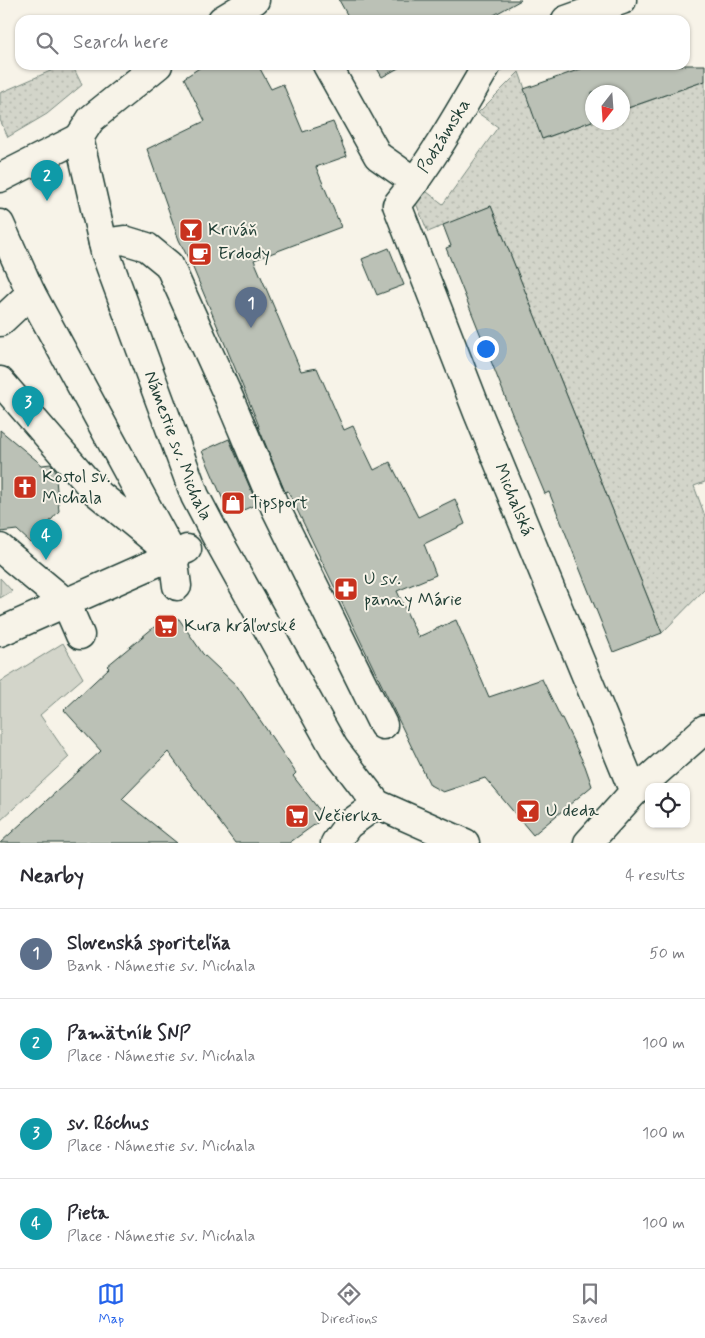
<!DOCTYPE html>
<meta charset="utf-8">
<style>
:root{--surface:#fff;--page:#f7f7f7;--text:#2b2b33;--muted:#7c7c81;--line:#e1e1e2;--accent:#2563eb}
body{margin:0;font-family:Mynerve,sans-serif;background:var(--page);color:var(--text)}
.controls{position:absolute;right:15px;bottom:15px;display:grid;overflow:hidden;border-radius:10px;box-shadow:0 1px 4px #0004}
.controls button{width:45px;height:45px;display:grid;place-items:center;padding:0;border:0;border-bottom:1px solid var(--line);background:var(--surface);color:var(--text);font:25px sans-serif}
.compass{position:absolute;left:585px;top:85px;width:45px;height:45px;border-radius:50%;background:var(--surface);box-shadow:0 1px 4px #0004;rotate:197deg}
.you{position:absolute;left:485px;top:348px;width:18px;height:18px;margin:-12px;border:4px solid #fff;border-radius:50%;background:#1a73e8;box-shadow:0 0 0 8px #1a73e833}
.badge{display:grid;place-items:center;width:32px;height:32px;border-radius:50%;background:var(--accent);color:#fff;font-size:16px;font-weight:700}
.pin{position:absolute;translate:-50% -41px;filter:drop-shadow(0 1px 2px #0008)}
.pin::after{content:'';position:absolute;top:26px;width:18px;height:15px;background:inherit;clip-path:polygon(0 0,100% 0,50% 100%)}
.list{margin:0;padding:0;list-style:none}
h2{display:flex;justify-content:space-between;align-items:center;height:65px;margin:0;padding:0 20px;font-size:21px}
h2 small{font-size:16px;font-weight:400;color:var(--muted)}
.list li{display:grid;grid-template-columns:32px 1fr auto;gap:15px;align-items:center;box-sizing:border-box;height:90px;padding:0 20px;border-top:1px solid var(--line)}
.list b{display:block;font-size:19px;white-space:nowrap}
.list p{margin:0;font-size:16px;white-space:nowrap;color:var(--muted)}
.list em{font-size:16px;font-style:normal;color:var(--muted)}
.icon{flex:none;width:28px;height:28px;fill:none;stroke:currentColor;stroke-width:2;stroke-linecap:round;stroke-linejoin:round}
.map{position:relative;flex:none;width:705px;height:843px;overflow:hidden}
.search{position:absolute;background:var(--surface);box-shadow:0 1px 4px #0004;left:15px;right:15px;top:15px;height:55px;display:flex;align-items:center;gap:12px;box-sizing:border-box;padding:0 18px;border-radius:15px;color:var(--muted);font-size:19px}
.sheet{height:425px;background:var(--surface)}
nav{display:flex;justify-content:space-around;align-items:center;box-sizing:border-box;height:70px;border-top:1px solid var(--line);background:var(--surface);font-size:14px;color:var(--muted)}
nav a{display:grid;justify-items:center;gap:2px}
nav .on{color:var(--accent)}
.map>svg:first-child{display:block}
.grass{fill:url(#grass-dots);stroke:#79897f}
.park{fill:#d3d5ca;stroke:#79897f}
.building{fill:#bbc1b6;stroke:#1f3d34}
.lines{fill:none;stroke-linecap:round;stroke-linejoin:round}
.minor-casing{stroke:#1f3d34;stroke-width:31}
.minor{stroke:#f7f3e8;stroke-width:28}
.labels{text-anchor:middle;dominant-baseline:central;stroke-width:4;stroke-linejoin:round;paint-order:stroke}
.street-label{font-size:18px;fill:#1f3d34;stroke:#f7f3e8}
.poi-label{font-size:18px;fill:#1f3d34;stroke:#f7f3e8;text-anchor:start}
</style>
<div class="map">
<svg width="705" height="843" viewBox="0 0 705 843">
<defs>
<pattern id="grass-dots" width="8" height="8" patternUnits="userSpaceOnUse" patternTransform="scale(1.25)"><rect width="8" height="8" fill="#d3d5ca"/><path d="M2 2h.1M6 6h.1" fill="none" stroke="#b5b8ae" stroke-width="1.8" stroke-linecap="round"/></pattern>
</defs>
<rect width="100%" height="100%" fill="#f7f3e8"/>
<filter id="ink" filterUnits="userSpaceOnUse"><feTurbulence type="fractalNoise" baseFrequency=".02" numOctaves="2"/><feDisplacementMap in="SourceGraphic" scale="10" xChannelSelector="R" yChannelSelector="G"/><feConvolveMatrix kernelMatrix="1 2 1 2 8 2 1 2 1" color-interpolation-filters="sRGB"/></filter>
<g filter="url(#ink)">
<g class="grass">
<path d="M64,65H72L82,85L47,114L8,137L0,120V93Z"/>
<path d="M519,72L543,139L592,121V122H622L623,110L705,81V482L694,486L705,516V589L662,633L491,206L428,232L415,201L423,189L443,204L498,127L478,113Z"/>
</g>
<g class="park">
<path d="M0,578L12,591L0,598Z"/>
<path d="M63,643L83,678L40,715L69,757L0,821V682Z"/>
</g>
<g class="building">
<path d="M339,0H521L485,20H350Z"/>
<path d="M204,65H258L271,89L283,84L303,132L333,122L347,156L316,167L341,227L254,260L301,371L317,368L344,430L353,426L374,470L390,462L418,517L455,499L465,524L424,544L436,575L397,591L418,637L456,620L489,697L542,679L561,718H562L585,766L592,786L533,835L485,778L443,792L430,785L288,491L285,492L258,426H259L250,404L193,268L179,240L147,149L205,121L184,78Z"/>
<path d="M375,65H404L382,77Z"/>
<path d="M592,65H705V81L622,110V92H592V121L542,139L524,89Z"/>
<path d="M491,206L662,633L613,652L549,492L545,494L522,439L446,248L451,246L443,225Z"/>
<path d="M389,248L404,285L377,295L362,259Z"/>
<path d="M0,430L42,465L51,464L55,469L59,511L31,543L17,530L0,532Z"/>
<path d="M229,439L257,504L230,516L202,451Z"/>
<path d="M165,618L179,619L203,654L237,686L296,773L293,776L320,811L317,823L289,843H235L168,752L122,799L177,843H0L101,751L64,710L109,668L107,666Z"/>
</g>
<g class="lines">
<g class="minor-casing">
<g id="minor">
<path d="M222,20L255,0"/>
<path d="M566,20L622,0"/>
<path d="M327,65L378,156L415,182"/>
<path id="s1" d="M487,65C459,113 432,161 397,205L478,413L634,792"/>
<path id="s2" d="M79,138L105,252L195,496L216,536L334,748L377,804L465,843"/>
<path d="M79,138L91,119L158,65"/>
<path d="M0,178L79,138"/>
<path d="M0,224L31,293L0,322"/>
<path d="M103,243L124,240L147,247L169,265L230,400L275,507L383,725"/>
<path d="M31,293L173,555L177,586"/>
<path d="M0,381L96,492L163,547"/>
<path d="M0,548L66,603L80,635"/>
<path d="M0,632L187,549"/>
<path d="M335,843L348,825L377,804"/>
<path d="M588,843L634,792L705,729"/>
</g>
</g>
<use href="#minor" class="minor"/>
</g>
</g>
<defs>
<g id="bar-square" transform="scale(1.25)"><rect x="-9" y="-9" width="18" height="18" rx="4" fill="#c8321e" stroke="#f7f3e8"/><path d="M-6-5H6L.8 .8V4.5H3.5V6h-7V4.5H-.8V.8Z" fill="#fff"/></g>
<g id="cafe-square" transform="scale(1.25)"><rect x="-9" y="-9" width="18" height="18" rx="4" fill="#c8321e" stroke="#f7f3e8"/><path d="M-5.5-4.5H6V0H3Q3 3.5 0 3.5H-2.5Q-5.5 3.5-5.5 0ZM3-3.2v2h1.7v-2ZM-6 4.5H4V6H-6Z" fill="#fff"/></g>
<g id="church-square" transform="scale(1.25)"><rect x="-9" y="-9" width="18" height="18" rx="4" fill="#c8321e" stroke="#f7f3e8"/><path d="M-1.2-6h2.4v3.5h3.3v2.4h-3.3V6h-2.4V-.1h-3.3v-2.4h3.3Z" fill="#fff"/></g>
<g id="shop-square" transform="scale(1.25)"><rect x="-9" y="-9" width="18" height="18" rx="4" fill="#c8321e" stroke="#f7f3e8"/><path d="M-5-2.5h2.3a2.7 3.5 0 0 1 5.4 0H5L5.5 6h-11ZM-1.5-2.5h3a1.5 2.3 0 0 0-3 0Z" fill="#fff"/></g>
<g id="pharmacy-square" transform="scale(1.25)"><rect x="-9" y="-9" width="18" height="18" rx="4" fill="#c8321e" stroke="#f7f3e8"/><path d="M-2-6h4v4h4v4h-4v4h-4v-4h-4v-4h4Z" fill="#fff"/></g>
<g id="supermarket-square" transform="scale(1.25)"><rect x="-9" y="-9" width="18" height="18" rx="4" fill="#c8321e" stroke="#f7f3e8"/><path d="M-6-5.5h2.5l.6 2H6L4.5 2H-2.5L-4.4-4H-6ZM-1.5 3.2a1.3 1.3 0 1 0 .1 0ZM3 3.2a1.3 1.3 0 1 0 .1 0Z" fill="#fff"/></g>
</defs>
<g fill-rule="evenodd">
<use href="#bar-square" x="191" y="230"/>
<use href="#cafe-square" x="200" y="254"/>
<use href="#church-square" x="25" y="487"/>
<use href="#shop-square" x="233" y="503"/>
<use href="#pharmacy-square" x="346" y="589"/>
<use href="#supermarket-square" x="166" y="626"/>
<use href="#bar-square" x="528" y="811"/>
<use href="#supermarket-square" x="297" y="816"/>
</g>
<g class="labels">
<g class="street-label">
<text transform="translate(444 136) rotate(-58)">Podzámska</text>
<text stroke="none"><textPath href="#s2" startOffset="324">Námestie sv. Michala</textPath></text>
<text stroke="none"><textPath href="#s1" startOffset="484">Michalská</textPath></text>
</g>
<g class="poi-label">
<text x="208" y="230">Kriváň</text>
<text x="218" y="254">Erdody</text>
<text x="42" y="477">Kostol sv.<tspan x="42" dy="21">Michala</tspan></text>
<text x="250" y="503">Tipsport</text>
<text x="364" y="579">U sv.<tspan x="364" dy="21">panny Márie</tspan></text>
<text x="184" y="626">Kura kráľovské</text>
<text x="546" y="811">U deda</text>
<text x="314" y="816">Večierka</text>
</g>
</g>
</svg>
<div class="controls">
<button><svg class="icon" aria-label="locate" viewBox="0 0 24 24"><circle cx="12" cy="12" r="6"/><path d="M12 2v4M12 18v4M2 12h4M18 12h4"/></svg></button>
</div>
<svg class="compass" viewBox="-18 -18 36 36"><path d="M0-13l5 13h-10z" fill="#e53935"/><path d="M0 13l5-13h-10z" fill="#7c7c81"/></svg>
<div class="you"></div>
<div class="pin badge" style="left:251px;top:328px;background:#5c6f8a">1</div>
<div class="pin badge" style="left:47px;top:201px;background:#0f9aa8">2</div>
<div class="pin badge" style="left:28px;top:427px;background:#0f9aa8">3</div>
<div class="pin badge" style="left:46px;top:560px;background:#0f9aa8">4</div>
<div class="search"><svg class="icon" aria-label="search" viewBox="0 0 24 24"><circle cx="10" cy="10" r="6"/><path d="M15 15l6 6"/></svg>Search here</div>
</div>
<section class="sheet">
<h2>Nearby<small>4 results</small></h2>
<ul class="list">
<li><span class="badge" style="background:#5c6f8a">1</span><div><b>Slovenská sporiteľňa</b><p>Bank · Námestie sv. Michala</p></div><em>50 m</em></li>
<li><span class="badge" style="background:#0f9aa8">2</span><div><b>Pamätník SNP</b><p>Place · Námestie sv. Michala</p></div><em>100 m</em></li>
<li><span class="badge" style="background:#0f9aa8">3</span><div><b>sv. Róchus</b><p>Place · Námestie sv. Michala</p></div><em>100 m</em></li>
<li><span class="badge" style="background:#0f9aa8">4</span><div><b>Pieta</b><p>Place · Námestie sv. Michala</p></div><em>100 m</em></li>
</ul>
</section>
<nav>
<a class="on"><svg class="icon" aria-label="map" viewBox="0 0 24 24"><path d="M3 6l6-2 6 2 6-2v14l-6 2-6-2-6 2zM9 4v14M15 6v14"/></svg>Map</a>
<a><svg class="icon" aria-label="directions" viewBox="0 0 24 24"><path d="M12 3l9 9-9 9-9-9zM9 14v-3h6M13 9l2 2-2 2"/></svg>Directions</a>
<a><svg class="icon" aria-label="saved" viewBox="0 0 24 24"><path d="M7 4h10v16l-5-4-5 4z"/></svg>Saved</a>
</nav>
